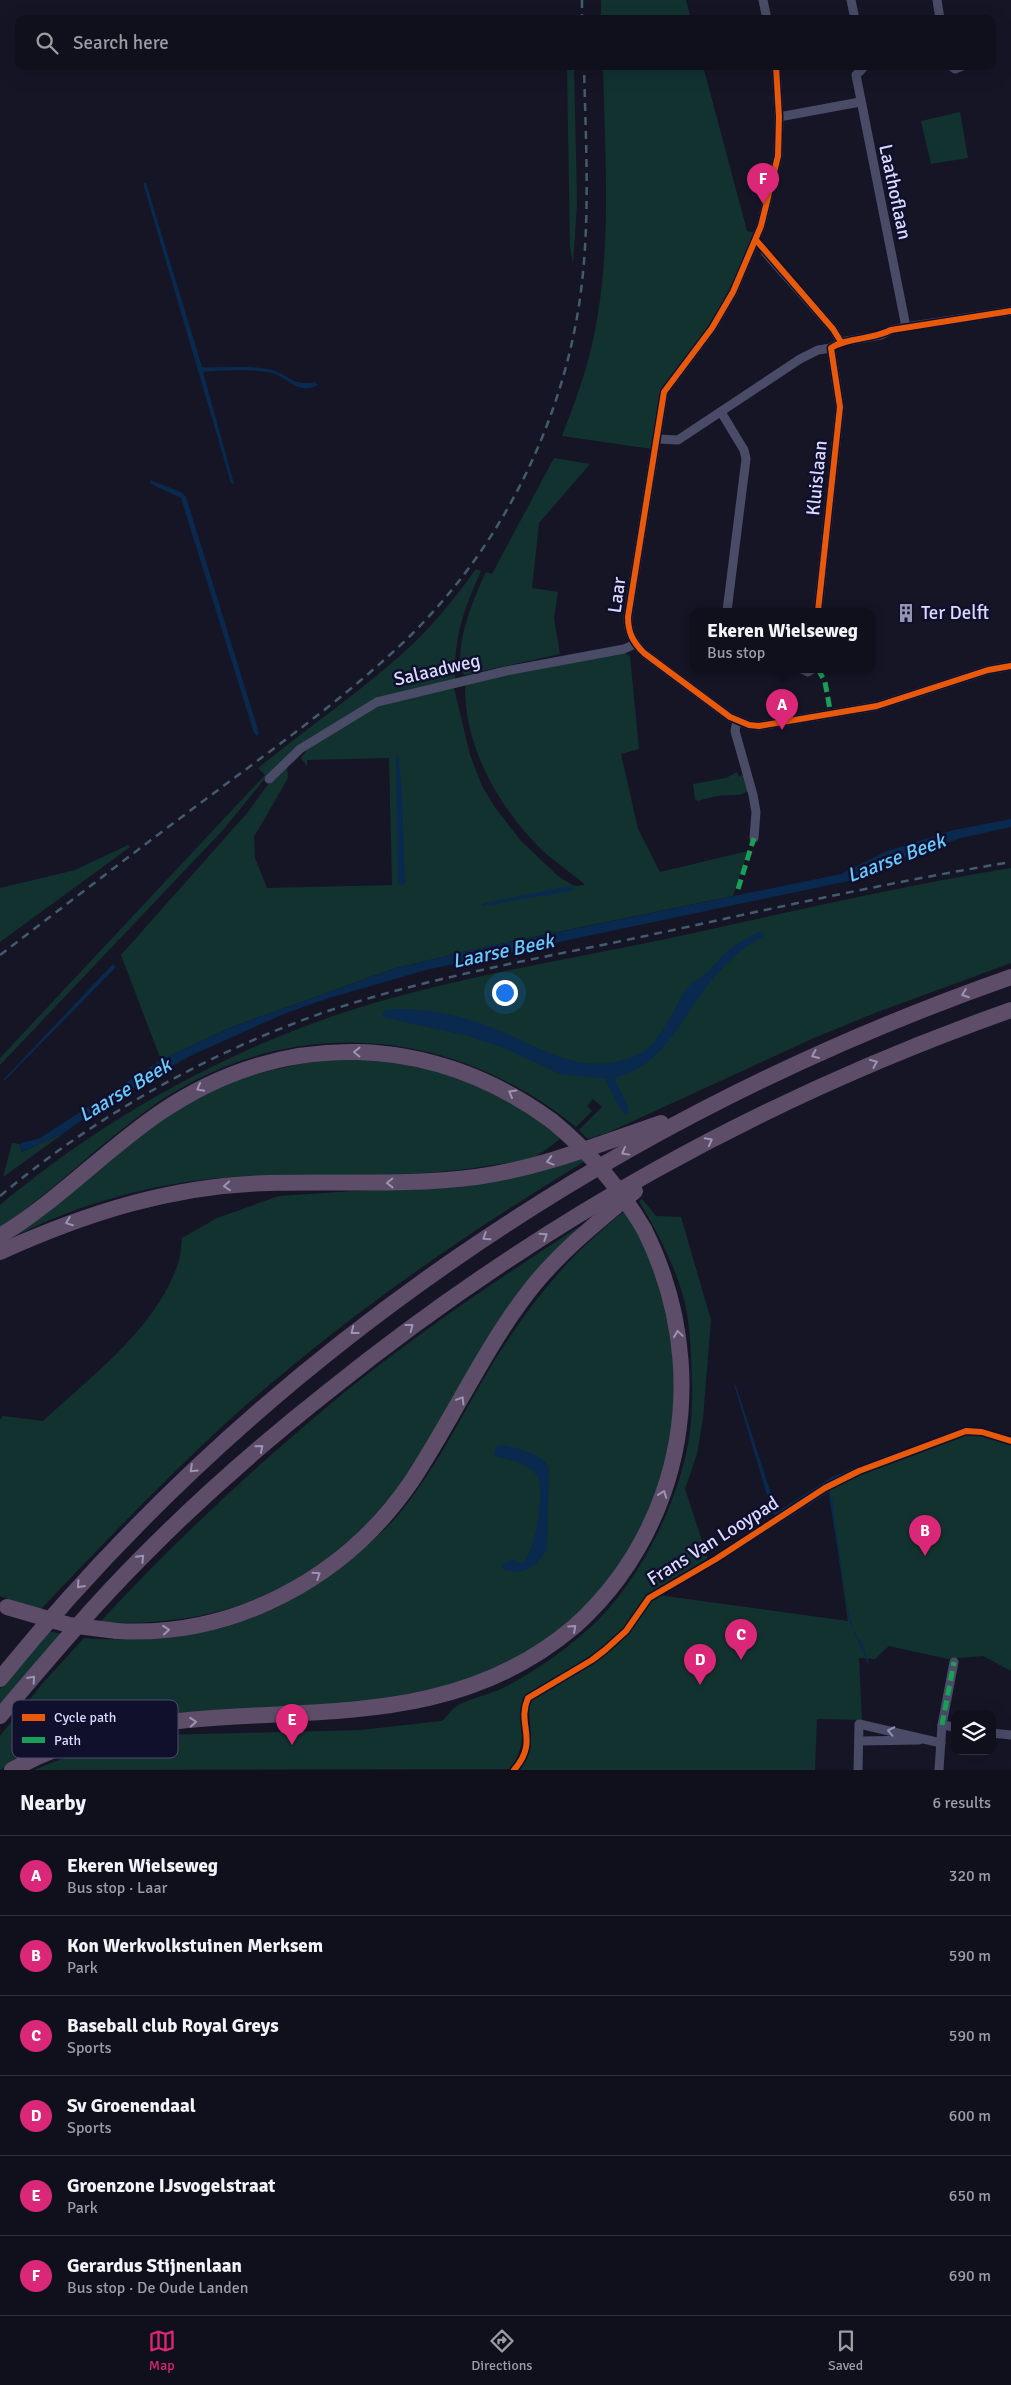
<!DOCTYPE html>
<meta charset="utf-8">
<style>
:root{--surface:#10101c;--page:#1e1e29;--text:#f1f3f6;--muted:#9c9da3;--line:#30303b;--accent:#db2777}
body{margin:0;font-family:Signika,sans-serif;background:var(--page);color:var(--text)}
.controls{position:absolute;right:15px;bottom:15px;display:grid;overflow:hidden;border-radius:10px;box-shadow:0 5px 20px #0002}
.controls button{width:45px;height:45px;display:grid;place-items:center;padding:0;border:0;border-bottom:1px solid var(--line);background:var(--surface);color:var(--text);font:25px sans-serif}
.you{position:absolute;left:504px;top:992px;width:18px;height:18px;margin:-12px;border:4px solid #fff;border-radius:50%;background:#1a73e8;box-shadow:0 0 0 8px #1a73e833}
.badge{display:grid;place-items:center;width:32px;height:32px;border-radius:50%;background:var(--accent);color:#fff;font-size:16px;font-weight:700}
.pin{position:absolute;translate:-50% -41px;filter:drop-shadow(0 1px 2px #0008)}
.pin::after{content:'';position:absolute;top:26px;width:18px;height:15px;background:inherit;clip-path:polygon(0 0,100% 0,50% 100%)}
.popup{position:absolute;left:690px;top:608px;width:185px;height:65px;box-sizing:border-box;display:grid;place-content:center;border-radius:10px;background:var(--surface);filter:drop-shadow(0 1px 4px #0005);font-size:16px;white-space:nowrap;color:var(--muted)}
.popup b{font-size:19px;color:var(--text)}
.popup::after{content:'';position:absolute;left:50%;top:100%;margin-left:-10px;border:10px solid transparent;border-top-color:var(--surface)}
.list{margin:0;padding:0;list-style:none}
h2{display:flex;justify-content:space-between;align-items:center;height:65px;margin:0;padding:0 20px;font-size:21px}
h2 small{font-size:16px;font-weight:400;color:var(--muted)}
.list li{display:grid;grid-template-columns:32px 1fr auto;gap:15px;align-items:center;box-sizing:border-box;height:80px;padding:0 20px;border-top:1px solid var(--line)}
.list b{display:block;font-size:19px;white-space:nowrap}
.list p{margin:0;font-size:16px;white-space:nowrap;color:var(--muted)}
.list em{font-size:16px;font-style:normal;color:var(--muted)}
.icon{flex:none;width:28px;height:28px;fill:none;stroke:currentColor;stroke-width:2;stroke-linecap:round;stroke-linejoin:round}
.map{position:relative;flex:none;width:1011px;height:1770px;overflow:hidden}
.search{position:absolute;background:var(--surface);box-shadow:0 5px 20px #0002;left:15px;right:15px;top:15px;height:55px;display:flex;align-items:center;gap:12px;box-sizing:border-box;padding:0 18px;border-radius:10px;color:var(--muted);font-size:19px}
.sheet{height:545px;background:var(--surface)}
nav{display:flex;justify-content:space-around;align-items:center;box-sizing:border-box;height:70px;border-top:1px solid var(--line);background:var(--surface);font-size:14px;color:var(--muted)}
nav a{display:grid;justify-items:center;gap:2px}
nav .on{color:var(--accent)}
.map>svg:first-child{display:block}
.green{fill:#123230}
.water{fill:#09294e}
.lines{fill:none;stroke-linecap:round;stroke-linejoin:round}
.street{stroke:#494b67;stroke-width:9}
.highway{stroke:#5e4d69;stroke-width:16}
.rail{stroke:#435c6d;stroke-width:2.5;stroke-dasharray:8 6;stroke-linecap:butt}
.highway-bridge{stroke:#5e4d69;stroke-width:16}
.quiet{stroke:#1a9f57;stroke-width:5;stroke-dasharray:10 5;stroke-linecap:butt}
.cycleway-casing{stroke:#100f2c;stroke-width:9}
.cycleway{stroke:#e8590c;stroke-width:6}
.oneway{stroke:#9c94b4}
.oneway2{stroke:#9292b3}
.labels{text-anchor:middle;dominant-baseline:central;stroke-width:5;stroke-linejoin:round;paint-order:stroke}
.street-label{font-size:19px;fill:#dadaff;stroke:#100f2c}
.poi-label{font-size:19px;fill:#dadaff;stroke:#100f2c;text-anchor:start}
.water-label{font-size:20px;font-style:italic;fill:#68caff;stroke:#100f2c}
.key{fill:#100f2c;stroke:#4d4c6b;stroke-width:1}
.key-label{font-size:14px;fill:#dadaff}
</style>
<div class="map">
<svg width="1011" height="1770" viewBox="0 0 1011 1770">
<rect width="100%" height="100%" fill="#161526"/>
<g class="green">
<path d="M601,0H686L691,19H601Z"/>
<path d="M567,66H574L577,204L573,264L570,246Z"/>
<path d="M603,66H703L747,231L755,233C737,274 718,315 691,352C680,367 666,376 659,394L652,449L562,436C573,407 584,379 591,349C613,257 605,160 603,66Z"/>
<path d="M960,112L968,158L931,164L921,121Z"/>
<path d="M554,458L590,464L539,523L532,588L558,592L554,618L560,654L464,675C451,651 475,595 486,572L492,574Z"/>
<path d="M476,569L481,571C464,609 454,636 455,679L375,700L296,747L272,770L223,830L0,1065V1058L265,775L258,768C311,725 368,687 417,640C439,618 458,594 476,569Z"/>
<path d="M625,653L630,656L639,749L621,754L638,829L660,872L748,851L733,896L471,950L393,969L232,1027L161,1060L121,955L248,812L272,779L287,766L288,778L254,837L255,858L267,888L392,885L389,758L307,760V766L301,758L309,747L381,703L454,688L470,755L482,786L494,806L521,841L558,876L574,886L585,885C572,873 556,863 543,851C500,809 465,749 465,688L466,685L524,670Z"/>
<path d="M737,772L739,777L745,773L749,790C740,798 729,794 718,796C711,797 705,799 698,801L695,799L693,784L726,778Z"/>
<path d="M128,845L130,847L0,942V888L75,870Z"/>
<path d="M1011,868V963L875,1013L814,1038L607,1133L588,1139L579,1130L602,1107L593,1099L587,1106L592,1111L576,1127C454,1028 294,1012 160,1101C104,1139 56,1189 0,1228V1205C98,1123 212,1058 333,1016C440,980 555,962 666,939C781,914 895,887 1011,868Z"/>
<path d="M317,1060H377L444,1072L511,1100L561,1138C553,1144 545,1151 536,1156C524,1162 506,1163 492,1165C411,1180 328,1172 246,1176C164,1180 78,1202 6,1241L146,1131L194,1099L247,1076Z"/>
<path d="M64,1133L3,1177L12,1143L19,1144L22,1152Z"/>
<path d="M582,1157L585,1161C459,1238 336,1323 226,1423C161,1483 101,1546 40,1610L0,1596V1420L3,1416L43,1421C92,1375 155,1330 178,1264C181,1256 181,1246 182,1238L217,1218L279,1196L369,1190Z"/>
<path d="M642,1199L656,1216L681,1217L711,1320L703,1418L697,1454L685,1489L708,1559L651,1594L848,1621L829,1490L857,1476L956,1436L976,1434L1011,1444V1671L983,1656L948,1659L889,1646L875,1659L859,1658L862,1720L817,1719L815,1770H518C533,1753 531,1729 529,1708L520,1711C524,1733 524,1750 510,1769L34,1770L86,1749L114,1741L158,1735L361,1730L441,1721C447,1718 449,1712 454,1708C466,1699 489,1695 503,1688C538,1670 570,1647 598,1620C645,1573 686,1487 691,1421C693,1399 692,1378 691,1356C690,1333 688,1308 680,1286C670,1256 655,1228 639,1201Z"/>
<path d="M625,1211L653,1260L668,1309L676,1391L674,1417L660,1490L639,1534L596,1598L527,1658L457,1690L84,1733L55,1742L0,1770V1736L42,1684L84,1638C192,1646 275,1625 357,1553C373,1540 390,1526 403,1509C441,1461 466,1406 498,1355C533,1299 573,1251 625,1211Z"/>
<path d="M580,1226C539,1285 498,1344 457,1403C429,1444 401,1487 367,1523C294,1599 203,1628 100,1622C171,1545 247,1474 328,1406C407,1340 494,1282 580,1226Z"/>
<path d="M48,1631L62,1634L0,1705V1689Z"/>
</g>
<g class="water">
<path d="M143,183H146L202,367C224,368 247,365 268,369C288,373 291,387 315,382L318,385C298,396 289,378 272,373C258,369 218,370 203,372L234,484L231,483Z"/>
<path d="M150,480L181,492L186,497L259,733L257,736L254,733L181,498L151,484Z"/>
<path d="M398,753L402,795L405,883L402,886L398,882L396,758Z"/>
<path d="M1011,819V827L961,838L879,866L853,880L426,970L326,999L286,1013L192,1055L100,1107L64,1133L22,1152L19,1144L40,1138L161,1060L232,1027L393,969L471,950L841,874L887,851L954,830Z"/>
<path d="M571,886L575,888L570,891L482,906L483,903Z"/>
<path d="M759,932L764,933L763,936C739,950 721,967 704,990C676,1027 663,1065 614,1078L629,1109L627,1114L621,1110L605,1079L560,1074L504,1048L468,1036L382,1017L385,1010C421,1006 459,1015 493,1028C544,1048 586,1082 643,1052C660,1043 676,1003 688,987C694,980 702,977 709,971C716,964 722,955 730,949C739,942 749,937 759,932Z"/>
<path d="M113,964L116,967L4,1081V1079Z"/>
<path d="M734,1384L736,1386L777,1512L832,1477L901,1450L903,1452L831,1481L776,1516L772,1512Z"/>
<path d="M498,1445H503C517,1449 542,1453 549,1468L547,1548C538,1566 524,1576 504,1570L501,1566L512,1559L521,1564C535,1557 546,1489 537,1476C528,1463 510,1460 495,1456L494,1453Z"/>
<path d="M829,1489L831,1491L720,1561L719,1560Z"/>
<path d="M829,1496L832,1498L846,1599L853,1629L862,1643L869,1663L868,1664L849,1620Z"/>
</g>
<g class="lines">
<g class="street">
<path d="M763,0L767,19"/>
<path d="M851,0L855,19"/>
<path d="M937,0L940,19"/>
<path d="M776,66L779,117L778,156L761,226L733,292L712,328L664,392L628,617C628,633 633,642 644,653L730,717L749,725L759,726L877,706L988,670L1011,666"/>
<path d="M865,66L856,75L906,327"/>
<path d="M951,66L955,69L962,66"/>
<path d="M779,117L860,102"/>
<path d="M765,252L833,329L841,342"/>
<path d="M721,412L744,450L746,459L727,611"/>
<path d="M658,439L678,440L800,359L818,350L831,348L841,342L881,335L891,330L906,327L1011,311"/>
<path d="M818,611L840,407L831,348"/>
<path d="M802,669L808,672L813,669"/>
<path d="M737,721L735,731L753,795L756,812L754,838"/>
<path d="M269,779L300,749L377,702L506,671L624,649L635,644"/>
<path d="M942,1725L955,1727"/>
<path d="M992,1733L1011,1735"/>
<path d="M859,1741L919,1740"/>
<path d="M858,1770L859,1724L941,1743"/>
<path d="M939,1770L942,1725L954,1662"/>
</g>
<g class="highway">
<path d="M0,1236C58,1201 105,1150 161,1112C285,1028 432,1033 552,1121"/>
<path d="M0,1252C86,1213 174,1185 269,1183C338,1181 407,1186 476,1177C541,1168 600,1144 661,1123"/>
<path d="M117,1631C234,1638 345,1578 411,1482C451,1422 482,1353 526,1295C556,1255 596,1223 635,1191"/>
<path d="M0,1679C263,1354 617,1115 1011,977"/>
<path d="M0,1716C46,1662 92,1607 142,1557C201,1497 264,1442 330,1390C538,1223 759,1099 1011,1010"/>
<path d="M12,1770C195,1667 406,1770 575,1626C615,1590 645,1544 663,1494C694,1406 685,1311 644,1229"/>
</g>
<g class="rail">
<path d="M582,0V19"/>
<path d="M0,955C71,901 142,846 214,793C281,743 350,694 410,636C494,553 552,444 575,328C592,242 586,154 584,66"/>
<path d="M0,1196C97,1115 209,1052 328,1011C433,976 543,958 650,935C770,909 890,882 1011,862"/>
</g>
<g class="highway-bridge">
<path d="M552,1121C590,1152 619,1187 644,1229"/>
<path d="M7,1607L69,1625L117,1631"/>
</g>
<g class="quiet">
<path d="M818,669L825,682L831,715"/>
<path d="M738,889L754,838"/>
<path d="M942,1725L954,1662"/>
</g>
<g class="cycleway-casing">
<g id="cycleway">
<path d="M776,66L779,117L778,156L761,226L733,292L712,328L664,392L628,617C628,633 633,642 644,653L730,717L749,725L759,726L877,706L988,670L1011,666"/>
<path d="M756,240L833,329L841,342"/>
<path d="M818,611L840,407L831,348C848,337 872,340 891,330L1011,311"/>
<path d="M514,1770C540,1740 516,1725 528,1698L592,1660L605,1650L626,1631L649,1598L716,1559L825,1488L859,1471L966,1431L982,1432L1011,1441"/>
</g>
</g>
<use href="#cycleway" class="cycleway"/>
</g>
<defs><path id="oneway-chevron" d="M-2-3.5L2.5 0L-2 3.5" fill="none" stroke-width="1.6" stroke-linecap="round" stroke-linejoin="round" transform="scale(1.25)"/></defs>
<g class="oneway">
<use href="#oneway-chevron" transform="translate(965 994) rotate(160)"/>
<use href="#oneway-chevron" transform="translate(357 1052) rotate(-179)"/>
<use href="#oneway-chevron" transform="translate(815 1055) rotate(156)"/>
<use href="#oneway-chevron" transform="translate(874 1063) rotate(-22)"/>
<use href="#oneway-chevron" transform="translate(200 1088) rotate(152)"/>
<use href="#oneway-chevron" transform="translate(512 1093) rotate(-150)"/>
<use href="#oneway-chevron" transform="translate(709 1141) rotate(-28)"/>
<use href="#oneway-chevron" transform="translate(625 1152) rotate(151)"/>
<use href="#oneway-chevron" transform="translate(550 1161) rotate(165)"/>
<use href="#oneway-chevron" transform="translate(390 1183) rotate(179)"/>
<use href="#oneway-chevron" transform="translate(227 1186) rotate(175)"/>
<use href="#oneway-chevron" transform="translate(69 1222) rotate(159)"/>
<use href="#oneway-chevron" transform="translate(544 1236) rotate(-33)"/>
<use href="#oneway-chevron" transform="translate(486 1237) rotate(147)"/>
<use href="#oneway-chevron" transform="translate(410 1327) rotate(-37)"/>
<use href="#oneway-chevron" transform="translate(354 1331) rotate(142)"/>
<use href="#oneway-chevron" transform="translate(678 1334) rotate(-98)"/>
<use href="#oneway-chevron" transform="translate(461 1400) rotate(-59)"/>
<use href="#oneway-chevron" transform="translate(260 1448) rotate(-40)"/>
<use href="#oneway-chevron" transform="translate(193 1469) rotate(137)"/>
<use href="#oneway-chevron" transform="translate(663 1494) rotate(-70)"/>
<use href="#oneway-chevron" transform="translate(141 1558) rotate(-46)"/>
<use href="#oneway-chevron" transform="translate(317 1575) rotate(-34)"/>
<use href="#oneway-chevron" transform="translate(80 1585) rotate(132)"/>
<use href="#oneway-chevron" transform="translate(573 1628) rotate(-42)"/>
<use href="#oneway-chevron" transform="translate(166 1630) rotate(-5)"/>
<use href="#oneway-chevron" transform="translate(32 1679) rotate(-49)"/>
<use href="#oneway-chevron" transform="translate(193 1722) rotate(-4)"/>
</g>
<use class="oneway2" href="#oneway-chevron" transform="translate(891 1731) rotate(-168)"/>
<defs>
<g id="building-bare" transform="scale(1.5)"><path d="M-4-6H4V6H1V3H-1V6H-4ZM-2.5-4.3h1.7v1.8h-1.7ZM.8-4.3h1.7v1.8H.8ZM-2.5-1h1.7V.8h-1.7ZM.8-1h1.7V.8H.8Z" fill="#9595b3" stroke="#100f2c" stroke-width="2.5" paint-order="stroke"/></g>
</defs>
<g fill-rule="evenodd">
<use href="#building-bare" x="906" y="613"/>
</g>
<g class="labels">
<g class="street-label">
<text transform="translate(895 192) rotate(78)">Laathoflaan</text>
<text transform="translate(817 478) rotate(-84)">Kluislaan</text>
<text transform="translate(617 595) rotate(-82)">Laar</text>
<text transform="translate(437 670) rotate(-13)">Salaadweg</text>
<text transform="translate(713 1541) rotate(-32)">Frans Van Looypad</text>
</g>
<g class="poi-label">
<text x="921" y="613">Ter Delft</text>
</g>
<g class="water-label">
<text transform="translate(896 858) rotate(-21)">Laarse Beek</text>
<text transform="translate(503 951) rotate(-12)">Laarse Beek</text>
<text transform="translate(125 1090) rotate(-31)">Laarse Beek</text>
</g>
</g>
<rect x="12" y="1700" width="166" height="58" rx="8" class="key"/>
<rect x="22" y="1714" width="23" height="7" fill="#e8590c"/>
<rect x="22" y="1737" width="23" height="6" fill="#1a9f57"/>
<g class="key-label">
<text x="54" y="1722">Cycle path</text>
<text x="54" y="1745">Path</text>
</g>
</svg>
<div class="controls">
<button><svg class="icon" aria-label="layers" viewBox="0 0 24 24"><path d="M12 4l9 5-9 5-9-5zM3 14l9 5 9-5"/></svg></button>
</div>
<div class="you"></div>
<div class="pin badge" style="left:782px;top:730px">A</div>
<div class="popup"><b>Ekeren Wielseweg</b>Bus stop</div>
<div class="pin badge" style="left:925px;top:1556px">B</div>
<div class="pin badge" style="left:741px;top:1660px">C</div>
<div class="pin badge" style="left:700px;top:1685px">D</div>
<div class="pin badge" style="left:292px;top:1745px">E</div>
<div class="pin badge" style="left:763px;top:204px">F</div>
<div class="search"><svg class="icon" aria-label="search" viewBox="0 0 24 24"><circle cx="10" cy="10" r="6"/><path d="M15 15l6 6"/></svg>Search here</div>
</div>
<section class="sheet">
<h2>Nearby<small>6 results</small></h2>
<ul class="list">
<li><span class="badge">A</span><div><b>Ekeren Wielseweg</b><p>Bus stop · Laar</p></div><em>320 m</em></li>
<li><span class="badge">B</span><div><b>Kon Werkvolkstuinen Merksem</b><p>Park</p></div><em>590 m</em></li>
<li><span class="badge">C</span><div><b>Baseball club Royal Greys</b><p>Sports</p></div><em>590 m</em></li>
<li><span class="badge">D</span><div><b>Sv Groenendaal</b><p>Sports</p></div><em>600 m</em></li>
<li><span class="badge">E</span><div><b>Groenzone IJsvogelstraat</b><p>Park</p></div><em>650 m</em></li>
<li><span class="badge">F</span><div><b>Gerardus Stijnenlaan</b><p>Bus stop · De Oude Landen</p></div><em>690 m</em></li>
</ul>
</section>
<nav>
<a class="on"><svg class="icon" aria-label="map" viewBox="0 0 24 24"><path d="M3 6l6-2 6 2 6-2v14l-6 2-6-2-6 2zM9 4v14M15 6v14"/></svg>Map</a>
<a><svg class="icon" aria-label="directions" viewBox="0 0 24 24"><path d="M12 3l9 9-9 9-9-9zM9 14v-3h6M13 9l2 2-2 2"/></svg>Directions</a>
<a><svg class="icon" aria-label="saved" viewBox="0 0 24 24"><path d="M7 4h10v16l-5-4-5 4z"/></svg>Saved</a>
</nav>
